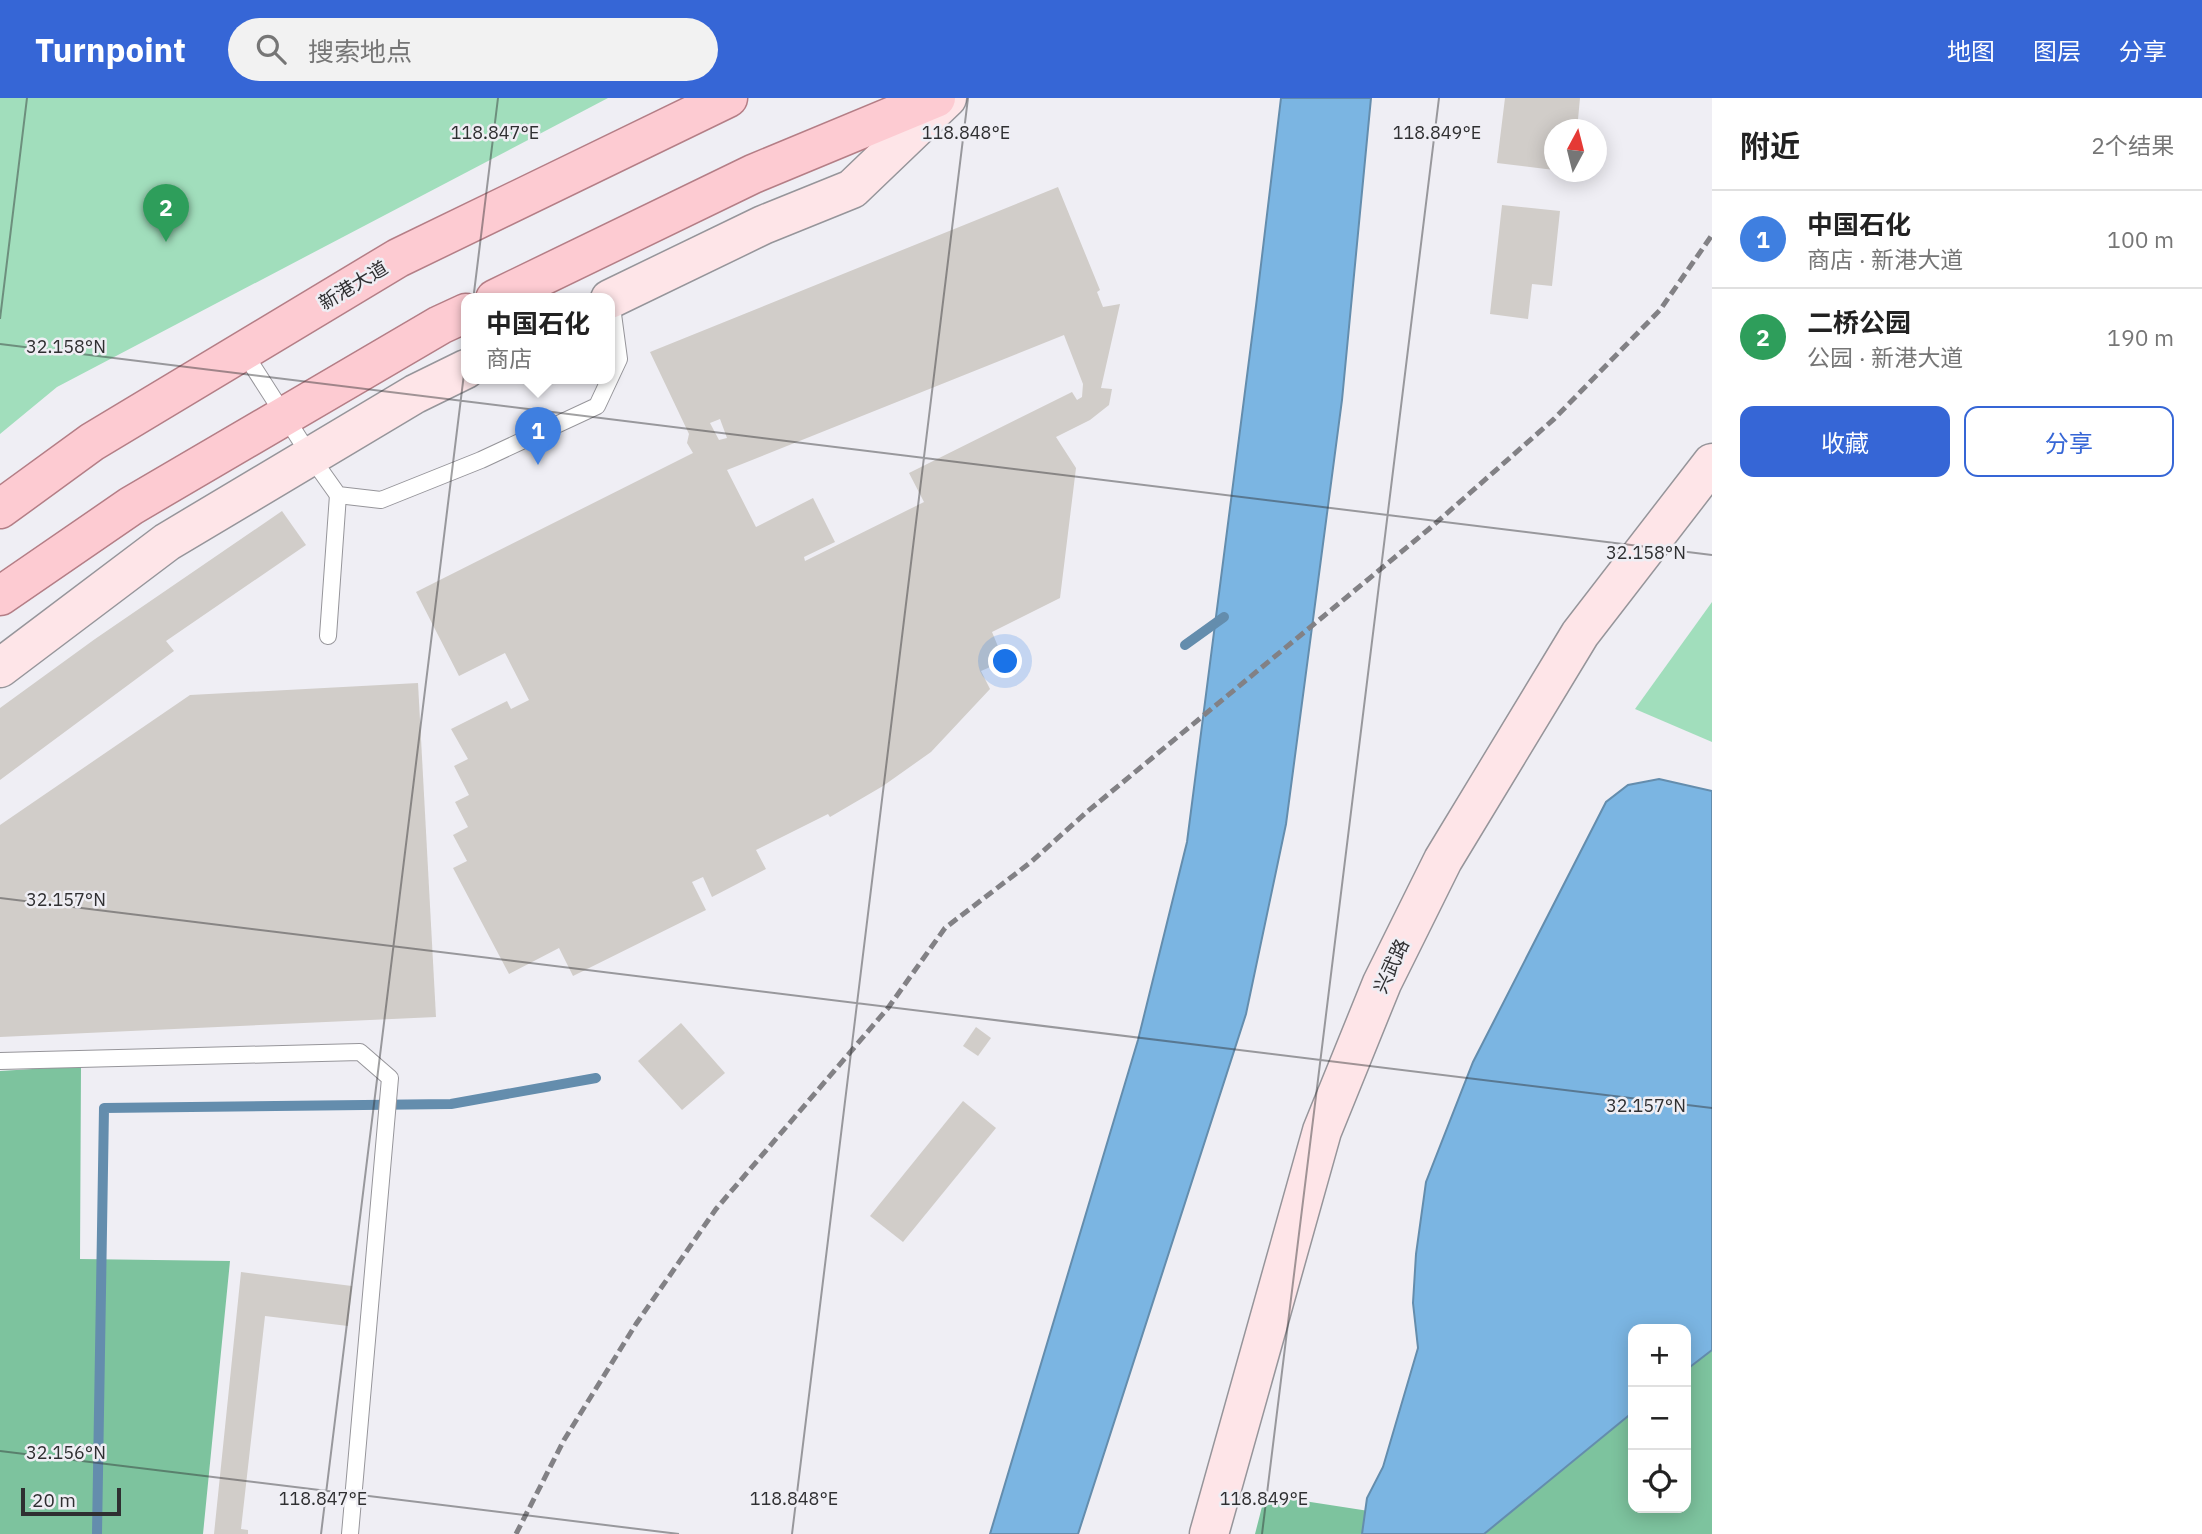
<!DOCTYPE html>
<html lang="zh">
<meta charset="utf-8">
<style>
:root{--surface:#fff;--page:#f2f2f2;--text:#222;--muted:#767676;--line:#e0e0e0;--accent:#3666d6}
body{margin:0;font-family:"IBM Plex Sans","Noto Sans SC",sans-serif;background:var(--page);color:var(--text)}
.controls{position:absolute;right:21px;bottom:21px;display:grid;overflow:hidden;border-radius:14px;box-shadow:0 4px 18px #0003}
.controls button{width:63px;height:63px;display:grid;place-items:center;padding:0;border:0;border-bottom:2px solid var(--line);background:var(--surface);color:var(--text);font:35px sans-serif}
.compass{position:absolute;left:1544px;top:21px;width:63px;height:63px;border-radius:50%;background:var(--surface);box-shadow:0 4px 18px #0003;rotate:7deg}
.scale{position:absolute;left:21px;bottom:18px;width:100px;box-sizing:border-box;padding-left:7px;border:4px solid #2f2f31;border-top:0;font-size:19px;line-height:24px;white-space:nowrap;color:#2f2f31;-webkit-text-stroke:5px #efeef4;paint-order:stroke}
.you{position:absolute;left:1006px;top:564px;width:24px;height:24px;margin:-18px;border:5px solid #fff;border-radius:50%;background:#1a73e8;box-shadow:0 0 0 10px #1a73e833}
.badge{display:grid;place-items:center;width:46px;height:46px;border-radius:50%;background:var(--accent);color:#fff;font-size:23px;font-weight:700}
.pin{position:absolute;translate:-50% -58px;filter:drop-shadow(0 2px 4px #0008)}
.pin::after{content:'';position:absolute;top:37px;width:24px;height:21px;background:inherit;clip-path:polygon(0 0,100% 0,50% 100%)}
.popup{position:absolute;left:461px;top:195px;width:154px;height:91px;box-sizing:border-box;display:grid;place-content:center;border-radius:14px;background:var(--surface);filter:drop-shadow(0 2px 5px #0005);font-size:23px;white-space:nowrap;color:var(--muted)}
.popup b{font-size:26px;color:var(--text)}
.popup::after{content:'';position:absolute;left:50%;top:100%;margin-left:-14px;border:14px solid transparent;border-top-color:var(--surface)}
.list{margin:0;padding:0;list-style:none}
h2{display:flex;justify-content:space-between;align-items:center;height:91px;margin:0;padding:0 28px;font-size:30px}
h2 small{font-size:23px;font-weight:400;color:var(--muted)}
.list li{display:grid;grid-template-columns:46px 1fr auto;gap:21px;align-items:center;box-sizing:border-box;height:98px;padding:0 28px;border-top:2px solid var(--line)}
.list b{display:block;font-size:26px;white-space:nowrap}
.list p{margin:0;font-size:23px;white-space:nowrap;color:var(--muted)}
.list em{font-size:23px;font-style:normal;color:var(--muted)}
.actions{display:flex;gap:14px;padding:21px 28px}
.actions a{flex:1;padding:16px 0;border:2px solid var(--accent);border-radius:14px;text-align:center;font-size:24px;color:var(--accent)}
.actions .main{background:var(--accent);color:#fff}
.icon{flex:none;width:38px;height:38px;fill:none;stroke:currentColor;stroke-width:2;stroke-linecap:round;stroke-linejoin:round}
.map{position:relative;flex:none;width:1712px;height:1436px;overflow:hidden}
header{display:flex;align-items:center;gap:42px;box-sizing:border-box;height:98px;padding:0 35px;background:var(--accent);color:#fff}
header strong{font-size:33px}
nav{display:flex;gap:38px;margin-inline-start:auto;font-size:24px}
.search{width:490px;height:63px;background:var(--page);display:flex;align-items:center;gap:18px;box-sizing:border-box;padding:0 24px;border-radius:38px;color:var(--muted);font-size:26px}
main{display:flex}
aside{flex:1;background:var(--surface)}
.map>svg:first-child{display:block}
.green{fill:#a1debc}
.forest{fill:#7dc39e}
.water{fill:#7bb5e2;stroke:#648dad;stroke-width:2}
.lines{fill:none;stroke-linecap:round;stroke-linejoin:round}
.stream{stroke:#648dad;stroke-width:10}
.building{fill:#d1cdc9;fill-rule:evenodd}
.lane-casing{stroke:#96959a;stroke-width:18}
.secondary-casing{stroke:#96959a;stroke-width:41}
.primary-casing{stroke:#b47e86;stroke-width:41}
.lane{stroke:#fff;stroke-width:16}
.secondary{stroke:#fee5e8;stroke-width:38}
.primary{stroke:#fdcbd2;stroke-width:38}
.rail{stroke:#828185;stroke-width:5;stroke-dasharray:10 5;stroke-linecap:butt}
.ticks{fill:none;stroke:#2f2f31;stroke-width:2;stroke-opacity:0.45}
.labels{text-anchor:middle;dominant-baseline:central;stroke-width:5;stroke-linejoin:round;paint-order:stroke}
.street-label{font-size:19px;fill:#2f2f31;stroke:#efeef4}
.ticks-label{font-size:18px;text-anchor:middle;fill:#2f2f31;stroke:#efeef4;stroke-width:5;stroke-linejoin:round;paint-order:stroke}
</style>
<header>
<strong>Turnpoint</strong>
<div class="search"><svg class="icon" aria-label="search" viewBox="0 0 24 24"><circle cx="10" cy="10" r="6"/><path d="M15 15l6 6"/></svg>搜索地点</div>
<nav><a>地图</a><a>图层</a><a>分享</a></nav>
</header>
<main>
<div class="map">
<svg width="1712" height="1436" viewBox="0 0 1712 1436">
<rect width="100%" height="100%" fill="#efeef4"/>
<g class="green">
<path d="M0,0H608L57,289L0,336Z"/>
<path d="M1712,504V644L1635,611Z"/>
</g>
<g class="forest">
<path d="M81,968L80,1161L230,1163L203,1436H0V973Z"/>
<path d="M1712,1206V1436H1255L1265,1397L1440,1424L1633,1292V1410H1686V1235Z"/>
</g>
<g class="water">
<path d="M1281,0H1371L1342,302L1286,726L1246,916L1078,1436H990L1138,942L1187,744L1256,208Z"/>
<path d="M1659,681L1712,693V1252L1686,1272V1231H1633V1314L1484,1436H1362L1367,1400L1383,1369L1418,1250L1413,1205L1416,1156L1426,1084L1473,964L1606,704L1628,687Z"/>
</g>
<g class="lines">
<g class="stream">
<path d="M1185,547L1224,519"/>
<path d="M97,1436L104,1010L451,1006L596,980"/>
</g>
</g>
<g class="building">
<path d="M1505,0H1580L1577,32H1554V72L1497,65Z"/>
<path d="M1058,89L1100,192L1097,194L1103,209L1120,206L1101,290L1112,291L1109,307L1090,322L1056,339L1076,370L1060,500L992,534L1004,563L981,573L990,591L931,654L883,688L830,719L828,716L756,752L766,771L712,799L703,779L692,784L706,812L573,878L559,850L509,876L453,770L467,763L453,737L468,729L455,704L469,697L454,668L468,661L451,631L507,603L511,611L529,602L505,555L459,578L416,494L693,355L687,345L689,336L650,254ZM1064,237L1083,286L1082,299L1077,302L1072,294L909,375L924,404L805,463L804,459L835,444L813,400L756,429L727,372ZM720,321L727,340L719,342L710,325Z"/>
<path d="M1502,107L1560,113L1552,188L1532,186L1528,221L1490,216Z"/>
<path d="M282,413L306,447L166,543L174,553L0,682V610L95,541Z"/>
<path d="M418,585L436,919L0,939V727L190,597Z"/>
<path d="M681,925L725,975L682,1012L638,963Z"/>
<path d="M976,929L991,940L978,958L963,948Z"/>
<path d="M963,1003L996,1030L903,1144L870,1118Z"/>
<path d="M241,1174L352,1188L348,1228L265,1218L241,1431L248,1432V1436H214Z"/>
</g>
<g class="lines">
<g class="lane-casing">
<g id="lane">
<path d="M243,253L311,359L338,397L381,402L481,362L597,308L619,261L611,201"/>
<path d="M328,538L338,397"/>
<path d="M0,963L360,954L390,980L350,1436"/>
</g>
</g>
<g class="secondary-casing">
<g id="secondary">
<path d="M610,201L763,127L852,91L947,0"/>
<path d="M0,570L167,444L415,296L466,271"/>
<path d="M1209,1436L1322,1033L1382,885L1443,762L1580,536L1712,365"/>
</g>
</g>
<g class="primary-casing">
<g id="primary">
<path d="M495,201L753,76L936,0"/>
<path d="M0,411L92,344L398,160L728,0"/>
<path d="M0,498L131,408L440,227L466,215"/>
</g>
</g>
<use href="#lane" class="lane"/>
<use href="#secondary" class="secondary"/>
<use href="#primary" class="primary"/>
<path class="rail" d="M516,1436L564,1342L636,1226L716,1111L888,910L945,830L1031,764L1088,713L1429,431L1554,321L1660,212L1712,137"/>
</g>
<path class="ticks" d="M0,221L27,0M0,246L1712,457M0,800L1712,1010M0,1353L679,1436M321,1436L498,0M792,1436L968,0M1262,1436L1439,0"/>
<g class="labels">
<g class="street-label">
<text transform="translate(353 187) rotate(-31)">新港大道</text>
<text transform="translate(1391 868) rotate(-65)">兴武路</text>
</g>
</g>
<g class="ticks-label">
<text x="495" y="41">118.847°E</text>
<text x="966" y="41">118.848°E</text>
<text x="1437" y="41">118.849°E</text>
<text x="66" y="255">32.158°N</text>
<text x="1646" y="461">32.158°N</text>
<text x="66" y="808">32.157°N</text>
<text x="1646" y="1014">32.157°N</text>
<text x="66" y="1361">32.156°N</text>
<text x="323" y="1407">118.847°E</text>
<text x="794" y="1407">118.848°E</text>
<text x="1264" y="1407">118.849°E</text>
</g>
</svg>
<div class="controls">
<button>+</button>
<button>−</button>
<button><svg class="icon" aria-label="locate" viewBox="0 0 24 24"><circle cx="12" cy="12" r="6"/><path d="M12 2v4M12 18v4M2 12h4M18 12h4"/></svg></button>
</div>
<svg class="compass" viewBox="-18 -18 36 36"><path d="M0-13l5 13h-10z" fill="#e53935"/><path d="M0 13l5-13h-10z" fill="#767676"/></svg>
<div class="scale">20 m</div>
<div class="you"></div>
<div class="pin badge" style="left:538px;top:367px;background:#3f7fe0">1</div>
<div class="popup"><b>中国石化</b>商店</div>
<div class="pin badge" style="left:166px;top:144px;background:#2e9e5b">2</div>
</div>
<aside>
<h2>附近<small>2个结果</small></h2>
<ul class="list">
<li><span class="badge" style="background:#3f7fe0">1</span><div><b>中国石化</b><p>商店 · 新港大道</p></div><em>100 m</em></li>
<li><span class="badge" style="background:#2e9e5b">2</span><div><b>二桥公园</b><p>公园 · 新港大道</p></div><em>190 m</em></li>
</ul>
<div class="actions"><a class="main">收藏</a><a>分享</a></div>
</aside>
</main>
